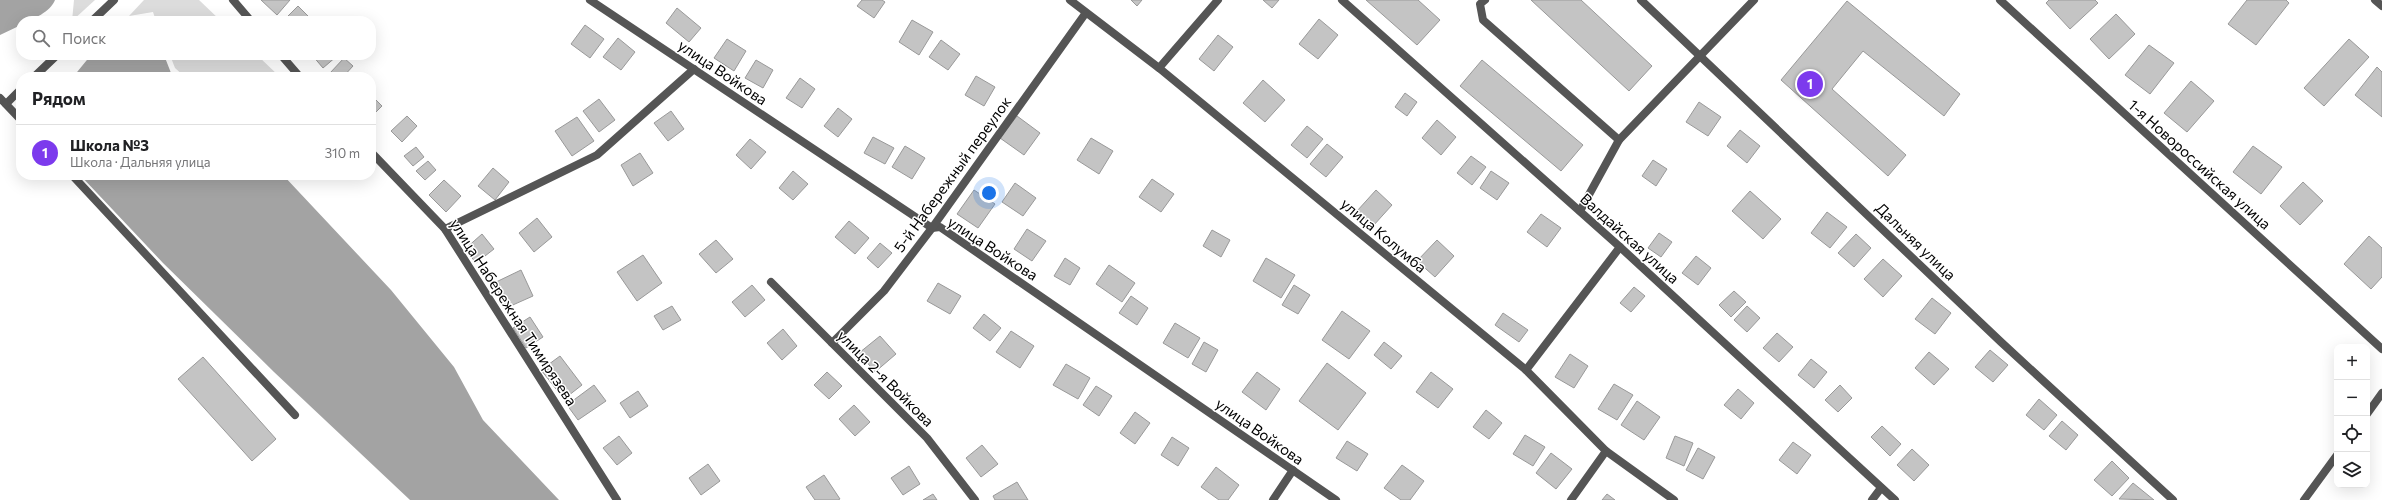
<!DOCTYPE html>
<html lang="ru">
<meta charset="utf-8">
<style>
:root{--surface:#fff;--page:#f6f6f6;--text:#202124;--muted:#757577;--line:#e0e0e0;--accent:#7c3aed}
body{margin:0;font-family:Commissioner,sans-serif;background:var(--page);color:var(--text)}
.controls{position:absolute;right:12px;bottom:12px;display:grid;overflow:hidden;border-radius:8px;box-shadow:0 4px 16px #0002}
.controls button{width:36px;height:36px;display:grid;place-items:center;padding:0;border:0;border-bottom:1px solid var(--line);background:var(--surface);color:var(--text);font:20px sans-serif}
.you{position:absolute;left:989px;top:193px;width:14px;height:14px;margin:-10px;border:3px solid #fff;border-radius:50%;background:#1a73e8;box-shadow:0 0 0 6px #1a73e833}
.badge{display:grid;place-items:center;width:26px;height:26px;border-radius:50%;background:var(--accent);color:#fff;font-size:13px;font-weight:700}
.pin{position:absolute;translate:-50% -50%;border:2px solid #fff;box-shadow:0 1px 4px #0006}
.list{margin:0;padding:0;list-style:none}
h2{display:flex;justify-content:space-between;align-items:center;height:52px;margin:0;padding:0 16px;font-size:17px}
h2 small{font-size:13px;font-weight:400;color:var(--muted)}
.list li{display:grid;grid-template-columns:26px 1fr auto;gap:12px;align-items:center;box-sizing:border-box;height:56px;padding:0 16px;border-top:1px solid var(--line)}
.list b{display:block;font-size:15px;white-space:nowrap}
.list p{margin:0;font-size:13px;white-space:nowrap;color:var(--muted)}
.list em{font-size:13px;font-style:normal;color:var(--muted)}
.icon{flex:none;width:22px;height:22px;fill:none;stroke:currentColor;stroke-width:2;stroke-linecap:round;stroke-linejoin:round}
.map{position:relative;flex:none;width:2382px;height:500px;overflow:hidden}
.search{position:absolute;background:var(--surface);box-shadow:0 4px 16px #0002;left:16px;top:16px;width:360px;height:44px;display:flex;align-items:center;gap:10px;box-sizing:border-box;padding:0 14px;border-radius:16px;color:var(--muted);font-size:15px}
.panel{position:absolute;background:var(--surface);box-shadow:0 4px 16px #0002;left:16px;top:72px;width:360px;height:108px;border-radius:16px}
.map>svg:first-child{display:block}
.green{fill:#dcdcdc}
.water{fill:#a3a3a3}
.building{fill:#c4c4c4;stroke:#999}
.lines{fill:none;stroke-linecap:round;stroke-linejoin:round}
.service{stroke:#555;stroke-width:8}
.minor{stroke:#555;stroke-width:8}
.tertiary{stroke:#555;stroke-width:8}
.labels{text-anchor:middle;dominant-baseline:central;stroke-width:3;stroke-linejoin:round;paint-order:stroke}
.street-label{font-size:15px;fill:#000;stroke:#fff}
</style>
<div class="map">
<svg width="2382" height="500" viewBox="0 0 2382 500">
<rect width="100%" height="100%" fill="#fff"/>
<g class="green">
<path d="M74,0H95L72,21Z"/>
<path d="M144,0H199L221,21H156L153,12L129,16Z"/>
<path d="M170,55H257L280,77H185L175,68Z"/>
</g>
<g class="water">
<path d="M0,0H55C51,11 33,21 21,21V25L0,35Z"/>
<path d="M91,55H164L171,73L177,77H73Z"/>
<path d="M80,175H283L391,290L454,367L483,420L559,500H410L274,372L163,263Z"/>
</g>
<g class="building">
<path d="M261,0H290L277,15Z"/>
<path d="M862,0H882L885,2L874,18L857,6Z"/>
<path d="M1131,0H1142L1137,6Z"/>
<path d="M1263,0H1279L1272,8Z"/>
<path d="M1366,0H1418L1440,20L1417,45Z"/>
<path d="M1531,0H1581L1652,66L1629,91Z"/>
<path d="M2049,0H2095L2098,3L2070,29L2046,3Z"/>
<path d="M2247,0H2286L2289,3L2256,45L2228,24Z"/>
<path d="M1847,1L1960,94L1944,116L1863,51L1832,89L1906,155L1888,176L1781,80Z"/>
<path d="M298,6L313,21H283Z"/>
<path d="M677,8L701,28L689,42L666,23Z"/>
<path d="M2116,14L2135,34L2109,59L2090,39Z"/>
<path d="M1319,19L1338,35L1318,59L1299,44Z"/>
<path d="M912,20L933,32L919,55L899,42Z"/>
<path d="M585,25L604,39L590,58L571,44Z"/>
<path d="M1218,35L1233,47L1214,71L1199,59Z"/>
<path d="M618,38L635,52L621,70L603,57Z"/>
<path d="M727,39L746,51L734,71L714,58Z"/>
<path d="M2349,39L2369,57L2324,106L2304,88Z"/>
<path d="M941,40L960,54L948,70L929,57Z"/>
<path d="M2149,45L2174,63L2150,94L2125,75Z"/>
<path d="M312,55H337V56L323,68Z"/>
<path d="M344,58L353,66L343,77H335L330,73Z"/>
<path d="M756,60L773,70L763,88L745,78Z"/>
<path d="M1482,60L1583,145L1561,171L1460,86Z"/>
<path d="M2377,67L2382,72V117L2355,95Z"/>
<path d="M976,76L995,87L984,106L965,95Z"/>
<path d="M800,78L815,89L802,108L786,98Z"/>
<path d="M1263,80L1285,100L1265,122L1243,103Z"/>
<path d="M2191,81L2214,101L2187,132L2164,113Z"/>
<path d="M1405,93L1417,102L1407,116L1395,107Z"/>
<path d="M371,95L382,106L371,117Z"/>
<path d="M599,99L615,120L599,132L583,111Z"/>
<path d="M1699,102L1721,117L1708,136L1686,122Z"/>
<path d="M838,108L852,119L838,137L824,126Z"/>
<path d="M671,111L684,129L668,141L654,123Z"/>
<path d="M407,116L417,126L402,142L391,131Z"/>
<path d="M1017,116L1040,133L1024,155L1000,138Z"/>
<path d="M577,117L594,141L572,156L555,131Z"/>
<path d="M1437,120L1456,137L1441,155L1422,138Z"/>
<path d="M1307,126L1323,139L1307,158L1291,145Z"/>
<path d="M1740,130L1760,146L1747,163L1727,146Z"/>
<path d="M873,137L894,148L885,164L864,153Z"/>
<path d="M1091,138L1113,151L1099,174L1077,160Z"/>
<path d="M750,139L766,152L751,169L736,155Z"/>
<path d="M1327,144L1343,157L1326,177L1310,164Z"/>
<path d="M905,146L925,158L912,179L892,167Z"/>
<path d="M2253,146L2282,167L2261,194L2233,172Z"/>
<path d="M416,147L424,157L413,166L404,156Z"/>
<path d="M640,153L653,173L633,186L621,165Z"/>
<path d="M1471,156L1486,167L1472,185L1457,173Z"/>
<path d="M1653,160L1667,169L1656,186L1642,176Z"/>
<path d="M428,161L436,170L425,180L416,171Z"/>
<path d="M493,168L509,182L495,200L478,186Z"/>
<path d="M793,171L808,184L793,200L779,188Z"/>
<path d="M1491,171L1509,183L1497,200L1480,188Z"/>
<path d="M1152,179L1174,194L1161,212L1139,197Z"/>
<path d="M444,180L461,196L446,212L429,195Z"/>
<path d="M2303,182L2323,201L2300,225L2280,206Z"/>
<path d="M1015,183L1036,198L1023,216L1002,202Z"/>
<path d="M974,190L995,204L978,228L957,214Z"/>
<path d="M1376,190L1392,205L1373,226L1357,211Z"/>
<path d="M1750,191L1781,219L1763,239L1732,211Z"/>
<path d="M1827,212L1847,227L1830,248L1811,233Z"/>
<path d="M1541,214L1561,228L1547,247L1527,232Z"/>
<path d="M537,218L552,237L534,252L519,233Z"/>
<path d="M849,221L869,238L855,254L835,237Z"/>
<path d="M1027,229L1046,241L1032,261L1014,249Z"/>
<path d="M1212,230L1230,240L1221,257L1203,246Z"/>
<path d="M1659,233L1672,242L1661,257L1648,248Z"/>
<path d="M482,234L494,249L476,263L465,249Z"/>
<path d="M1856,234L1871,248L1854,267L1838,253Z"/>
<path d="M2369,236L2382,248V277L2371,289L2344,264Z"/>
<path d="M716,240L733,259L716,273L699,254Z"/>
<path d="M1437,240L1454,256L1435,277L1417,261Z"/>
<path d="M880,243L892,253L878,268L867,258Z"/>
<path d="M643,255L662,283L637,301L617,272Z"/>
<path d="M1696,256L1711,268L1698,285L1682,273Z"/>
<path d="M1065,258L1080,268L1070,285L1054,276Z"/>
<path d="M1266,258L1295,275L1281,298L1253,281Z"/>
<path d="M1883,259L1902,276L1883,297L1864,279Z"/>
<path d="M1109,265L1135,283L1122,302L1096,284Z"/>
<path d="M521,270L533,296L506,308L494,283Z"/>
<path d="M938,283L961,296L950,314L927,301Z"/>
<path d="M752,285L765,300L745,317L732,302Z"/>
<path d="M1294,285L1310,295L1298,314L1282,305Z"/>
<path d="M1634,287L1645,296L1631,312L1620,303Z"/>
<path d="M1734,291L1746,302L1731,317L1719,305Z"/>
<path d="M1131,296L1148,308L1137,325L1119,313Z"/>
<path d="M1932,298L1951,313L1935,334L1915,319Z"/>
<path d="M672,306L681,320L663,330L654,316Z"/>
<path d="M1747,306L1760,318L1747,332L1734,320Z"/>
<path d="M1342,311L1370,331L1349,359L1322,340Z"/>
<path d="M1503,313L1528,330L1519,342L1495,325Z"/>
<path d="M984,314L1001,328L990,341L973,328Z"/>
<path d="M530,317L543,337L526,348L513,328Z"/>
<path d="M1175,323L1200,338L1188,358L1163,343Z"/>
<path d="M783,329L797,346L782,360L767,343Z"/>
<path d="M1011,331L1034,346L1020,368L996,352Z"/>
<path d="M1777,333L1793,347L1779,362L1763,348Z"/>
<path d="M880,336L896,354L875,372L859,353Z"/>
<path d="M1204,342L1218,350L1206,372L1192,364Z"/>
<path d="M1384,342L1402,356L1391,369L1374,355Z"/>
<path d="M1990,350L2008,365L1993,382L1975,367Z"/>
<path d="M1929,352L1949,369L1934,385L1915,368Z"/>
<path d="M1570,354L1588,366L1574,388L1555,377Z"/>
<path d="M560,356L582,385L564,399L541,370Z"/>
<path d="M203,357L276,439L252,461L178,379Z"/>
<path d="M1811,359L1827,372L1814,388L1798,375Z"/>
<path d="M1327,363L1366,393L1338,430L1299,401Z"/>
<path d="M1066,364L1090,378L1078,399L1053,385Z"/>
<path d="M827,372L842,386L829,399L814,385Z"/>
<path d="M1257,372L1280,389L1266,410L1242,392Z"/>
<path d="M1431,372L1453,389L1438,408L1416,392Z"/>
<path d="M1614,384L1633,395L1617,420L1598,409Z"/>
<path d="M594,385L606,401L578,420L567,405Z"/>
<path d="M1840,385L1852,398L1838,412L1825,400Z"/>
<path d="M1096,386L1112,396L1099,416L1083,405Z"/>
<path d="M1738,389L1754,403L1741,419L1724,405Z"/>
<path d="M638,391L648,406L630,418L620,403Z"/>
<path d="M2039,399L2057,415L2044,430L2026,415Z"/>
<path d="M1637,401L1660,417L1644,440L1621,425Z"/>
<path d="M854,405L870,422L855,436L839,419Z"/>
<path d="M1486,410L1502,423L1489,439L1473,427Z"/>
<path d="M1135,412L1150,423L1135,444L1120,433Z"/>
<path d="M2062,421L2078,435L2066,450L2049,436Z"/>
<path d="M1882,426L1901,444L1890,456L1871,437Z"/>
<path d="M1525,435L1545,447L1533,466L1513,454Z"/>
<path d="M619,436L632,453L617,465L603,448Z"/>
<path d="M1675,436L1693,443L1684,466L1666,458Z"/>
<path d="M1172,437L1189,448L1178,466L1161,455Z"/>
<path d="M1347,441L1368,454L1357,471L1336,458Z"/>
<path d="M1793,442L1811,455L1797,474L1779,460Z"/>
<path d="M982,445L998,464L981,477L966,458Z"/>
<path d="M1698,448L1715,457L1703,479L1686,470Z"/>
<path d="M1912,449L1929,465L1914,481L1897,465Z"/>
<path d="M1551,453L1572,469L1556,489L1536,473Z"/>
<path d="M2112,461L2129,478L2112,496L2094,480Z"/>
<path d="M708,464L720,481L701,495L689,478Z"/>
<path d="M1402,465L1424,481L1410,500H1401L1384,488Z"/>
<path d="M909,466L920,484L903,495L891,478Z"/>
<path d="M1216,467L1239,485L1228,500H1219L1201,487Z"/>
<path d="M824,475L840,499L838,500H815L806,487Z"/>
<path d="M1017,482L1028,500H995L993,496Z"/>
<path d="M2133,483L2154,500L2119,499Z"/>
<path d="M933,494L937,500H923Z"/>
<path d="M1607,494L1615,500H1602Z"/>
</g>
<g class="lines">
<g class="service">
<path d="M1485,0L1480,4L1483,20L1619,140"/>
<path d="M0,98L21,120"/>
<path d="M72,175L295,415"/>
</g>
<g class="minor">
<path d="M233,0L251,21"/>
<path d="M590,0L932,228L940,227L1336,500"/>
<path d="M1070,0L1159,68L1526,370L1606,451L1674,500"/>
<path d="M1342,0L1620,247L1895,500"/>
<path d="M1641,0L2001,342L2173,500"/>
<path d="M2000,0L2382,349"/>
<path d="M92,21L114,0"/>
<path d="M281,55L300,77"/>
<path d="M1159,68L1218,0"/>
<path d="M34,77L57,55"/>
<path d="M6,104L21,89"/>
<path d="M371,152L445,229L617,500"/>
<path d="M1580,211L1619,140L1754,0"/>
<path d="M445,229L597,155L694,69"/>
<path d="M771,282L927,438L975,500"/>
<path d="M832,343L884,291L932,228L1085,14"/>
<path d="M1526,370L1620,247"/>
<path d="M2367,414L2382,393"/>
<path d="M1273,500L1293,470"/>
<path d="M1571,500L1606,451"/>
<path d="M1872,500L1881,488"/>
<path d="M2304,500L2337,455"/>
</g>
<path class="tertiary" d="M2375,0L2382,6"/>
</g>
<g class="labels">
<g class="street-label">
<text transform="translate(723 72) rotate(34)">улица Войкова</text>
<text transform="translate(2200 164) rotate(42)">1-я Новороссийская улица</text>
<text transform="translate(952 174) rotate(-54)">5-й Набережный переулок</text>
<text transform="translate(1384 235) rotate(40)">улица Колумба</text>
<text transform="translate(1630 238) rotate(42)">Валдайская улица</text>
<text transform="translate(1916 241) rotate(44)">Дальняя улица</text>
<text transform="translate(993 248) rotate(33)">улица Войкова</text>
<text transform="translate(514 312) rotate(57)">улица Набережная Тимирязева</text>
<text transform="translate(886 378) rotate(45)">улица 2-я Войкова</text>
<text transform="translate(1260 431) rotate(35)">улица Войкова</text>
</g>
</g>
</svg>
<div class="controls">
<button>+</button>
<button>−</button>
<button><svg class="icon" aria-label="locate" viewBox="0 0 24 24"><circle cx="12" cy="12" r="6"/><path d="M12 2v4M12 18v4M2 12h4M18 12h4"/></svg></button>
<button><svg class="icon" aria-label="layers" viewBox="0 0 24 24"><path d="M12 4l9 5-9 5-9-5zM3 14l9 5 9-5"/></svg></button>
</div>
<div class="you"></div>
<div class="pin badge" style="left:1810px;top:84px">1</div>
<div class="search"><svg class="icon" aria-label="search" viewBox="0 0 24 24"><circle cx="10" cy="10" r="6"/><path d="M15 15l6 6"/></svg>Поиск</div>
<section class="panel">
<h2>Рядом<small></small></h2>
<ul class="list">
<li><span class="badge">1</span><div><b>Школа №3</b><p>Школа · Дальняя улица</p></div><em>310 m</em></li>
</ul>
</section>
</div>
